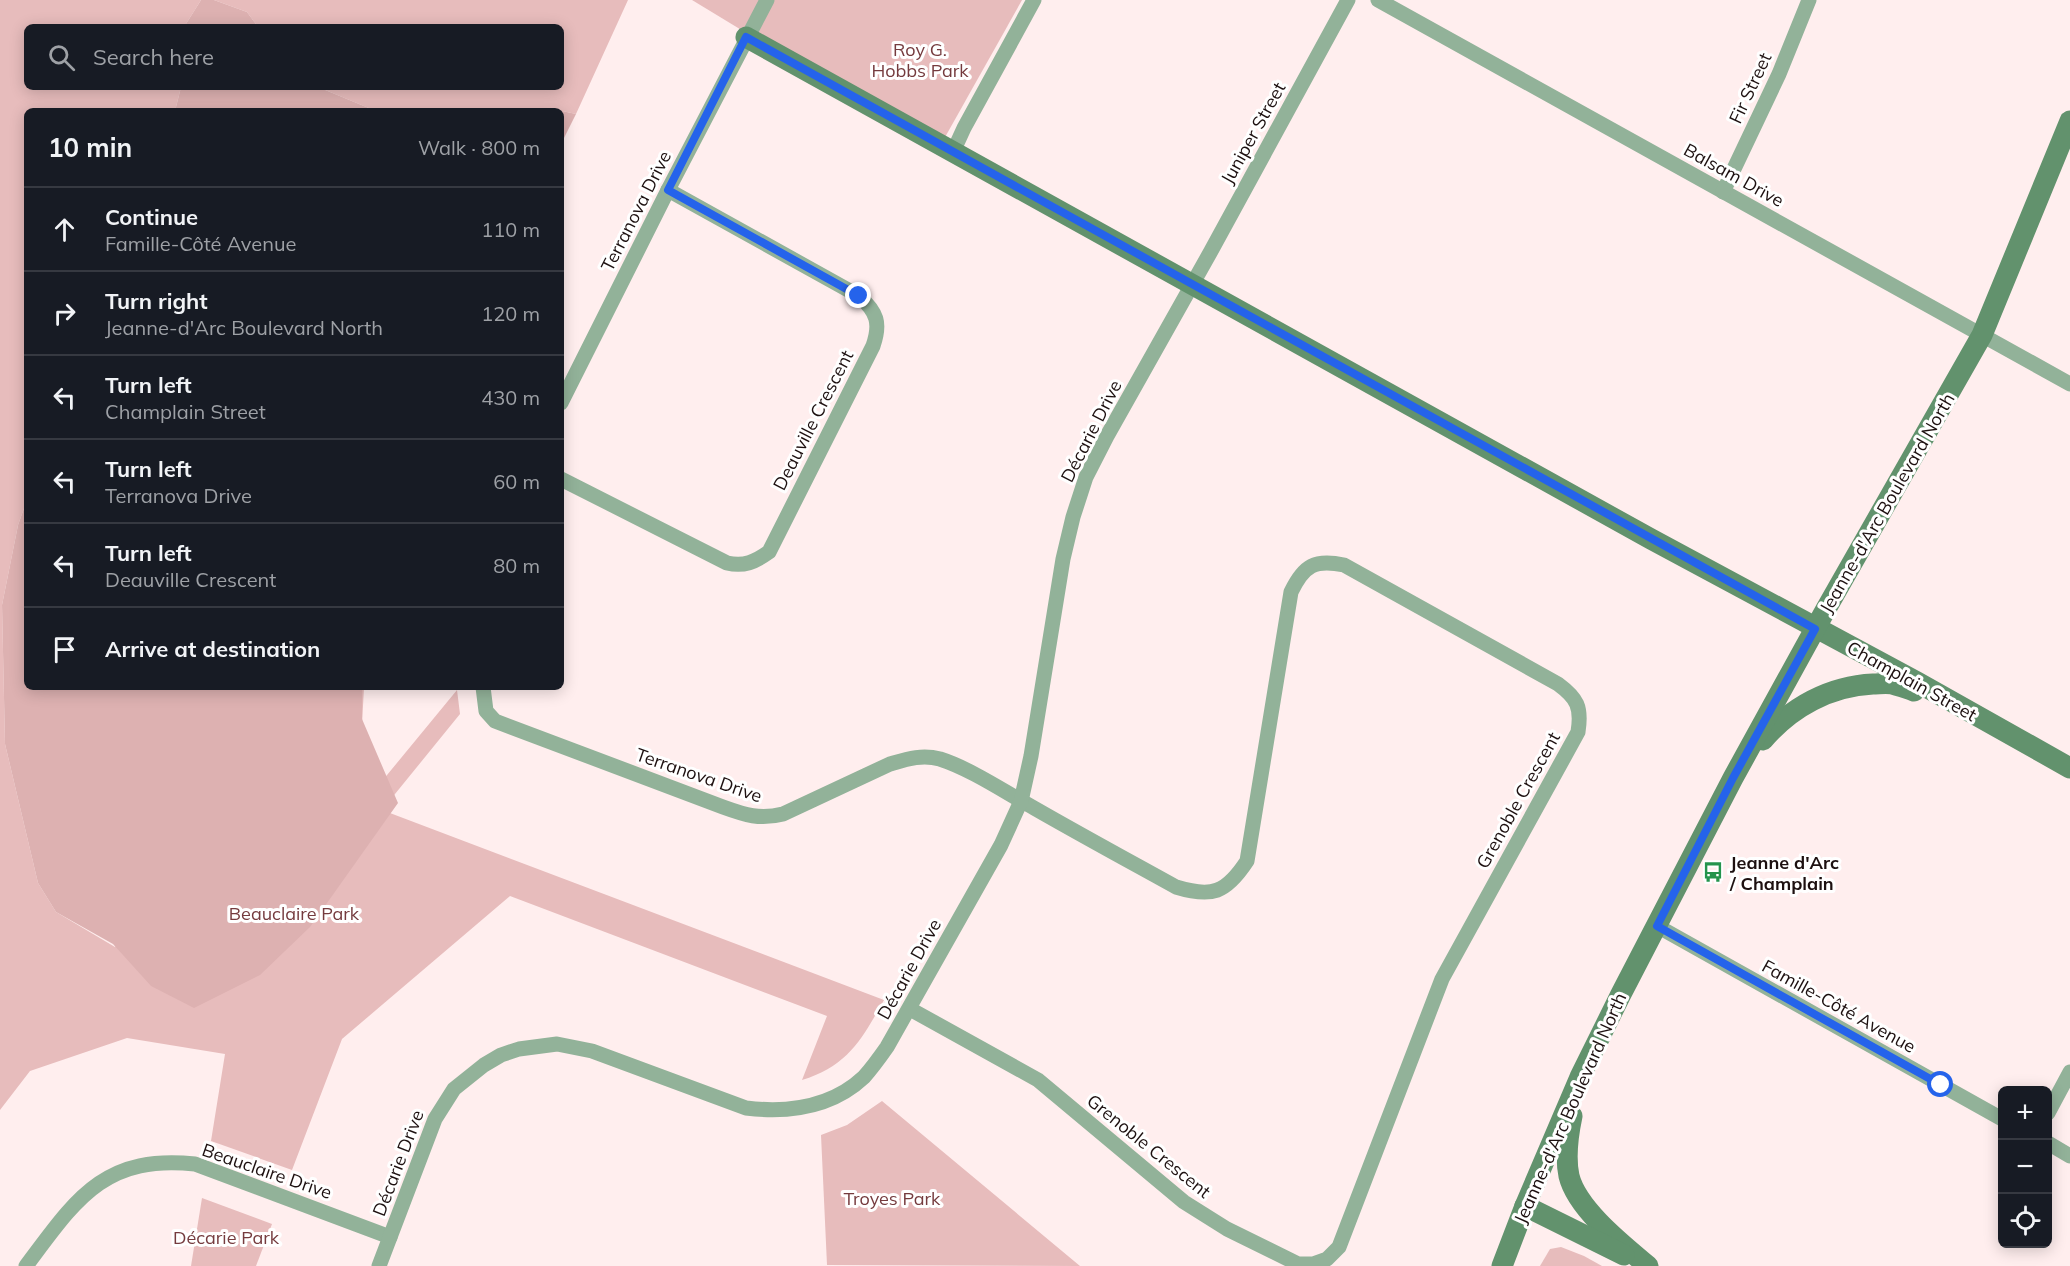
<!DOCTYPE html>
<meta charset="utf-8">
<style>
:root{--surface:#171b24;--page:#20242c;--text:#f1f3f6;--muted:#9ea1a6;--line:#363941}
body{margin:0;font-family:Mulish,sans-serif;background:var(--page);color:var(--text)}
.controls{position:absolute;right:18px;bottom:18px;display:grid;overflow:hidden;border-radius:9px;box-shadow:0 3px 15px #0003}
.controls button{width:54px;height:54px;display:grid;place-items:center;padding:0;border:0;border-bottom:2px solid var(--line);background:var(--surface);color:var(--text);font:30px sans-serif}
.stop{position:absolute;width:18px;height:18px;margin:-14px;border:4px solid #2563eb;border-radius:50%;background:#fff}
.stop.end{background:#2563eb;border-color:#fff;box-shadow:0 2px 6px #0008}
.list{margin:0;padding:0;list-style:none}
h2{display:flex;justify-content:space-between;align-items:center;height:78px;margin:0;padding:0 24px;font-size:26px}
h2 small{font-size:20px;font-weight:400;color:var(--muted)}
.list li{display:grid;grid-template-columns:39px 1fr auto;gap:18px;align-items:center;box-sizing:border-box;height:84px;padding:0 24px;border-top:2px solid var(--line)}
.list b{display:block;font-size:22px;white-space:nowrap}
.list p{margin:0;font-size:20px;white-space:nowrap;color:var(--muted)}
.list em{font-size:20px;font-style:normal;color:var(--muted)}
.icon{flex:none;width:33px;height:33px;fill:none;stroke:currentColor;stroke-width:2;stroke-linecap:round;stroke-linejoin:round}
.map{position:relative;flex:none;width:2070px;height:1266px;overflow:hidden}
.search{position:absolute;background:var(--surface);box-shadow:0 3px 15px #0003;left:24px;top:24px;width:540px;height:66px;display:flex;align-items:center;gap:15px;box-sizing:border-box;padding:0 21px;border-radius:9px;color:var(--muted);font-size:22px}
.panel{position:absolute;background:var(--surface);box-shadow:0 3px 15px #0003;left:24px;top:108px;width:540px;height:582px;border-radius:9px}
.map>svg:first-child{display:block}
.green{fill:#e7bcbc}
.forest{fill:#ddb1b1}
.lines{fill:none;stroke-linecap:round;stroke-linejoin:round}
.street{stroke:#92b299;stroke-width:15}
.secondary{stroke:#62926d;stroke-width:21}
.route{stroke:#2563eb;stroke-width:8}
.labels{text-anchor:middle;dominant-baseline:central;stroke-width:6;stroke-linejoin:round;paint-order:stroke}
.park-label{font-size:18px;fill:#753b3e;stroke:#fff}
.street-label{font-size:18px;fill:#1d1010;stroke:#fff}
.poi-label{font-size:18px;font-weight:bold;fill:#1d1010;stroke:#fff;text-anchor:start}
</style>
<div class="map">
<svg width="2070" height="1266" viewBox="0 0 2070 1266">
<rect width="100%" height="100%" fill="#fee"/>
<g class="green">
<path d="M0,0H201L184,27H27V87H181L175,111H27V500L18,525L2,605L5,744L38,883L56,912L115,947L285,687H364L358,801L364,803L457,690L460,714L382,810L884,1000C862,1039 848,1066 802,1080L827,1016L510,896L342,1039L292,1170L211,1141L225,1054L127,1038L30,1071L0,1110Z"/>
<path d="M214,0H628L576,114L553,109L544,111H376L318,87H561V27H258L247,12Z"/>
<path d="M692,0H766L748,34Z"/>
<path d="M773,0H1022L944,139L755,38Z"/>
<path d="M882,1101L1080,1266L827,1265L821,1135L847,1125Z"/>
<path d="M202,1198L272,1224L256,1266H191Z"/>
<path d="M1561,1247L1584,1256L1602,1266H1540L1550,1249Z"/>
</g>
<g class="forest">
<path d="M201,0H214L247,12L258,27H184Z"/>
<path d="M181,87H318L376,111H175Z"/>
<path d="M553,109L576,114L561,144V111H544Z"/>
<path d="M27,500V687H362V719L398,803L310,927L260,975L194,1008L151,986L113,944L56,912L38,883L5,744L2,605L18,525Z"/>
</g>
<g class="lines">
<g class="street">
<path d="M1378,0L2070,384"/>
<path d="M953,152L964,128L1034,0"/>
<path d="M1723,192L1779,74L1809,0"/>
<path d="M561,403L668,190L767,0"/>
<path d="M561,479L727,563C744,567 755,562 769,552L873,346C881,323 877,312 859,296L668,190"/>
<path d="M483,687L486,711L495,721L723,807C745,815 760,820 783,814L890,764C907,759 922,754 940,759C971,769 1005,792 1034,808C1081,835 1129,861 1176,887C1212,898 1226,893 1247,861L1291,592C1304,565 1315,559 1344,565L1558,684C1577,698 1582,707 1578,732L1442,979L1339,1247L1327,1259L1313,1264H1298L1227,1229L1184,1202L1038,1080L910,1009"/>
<path d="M1657,926L2002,1119"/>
<path d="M2048,1113L2070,1072"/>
<path d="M2048,1143L2070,1156"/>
<path d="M26,1266C75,1201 103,1154 195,1164L390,1237"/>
<path d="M379,1266L435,1119L454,1089L484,1065L501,1055L519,1049L557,1044L592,1051L746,1108C788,1113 831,1108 864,1077C872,1068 880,1057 887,1047L1001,845L1021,801L1031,756L1063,559L1073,517L1086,477L1107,436L1211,251L1348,0"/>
</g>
<g class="secondary">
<path d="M746,37L1651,539L1917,682L2070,768"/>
<path d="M1763,740C1791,707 1830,686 1873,684C1879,684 1886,683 1892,684C1899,686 1907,688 1914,691"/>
<path d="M1572,1116C1568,1135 1565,1157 1569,1176C1577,1209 1623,1245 1648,1266"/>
<path d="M1525,1206L1624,1255"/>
<path d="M1502,1266L1525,1206L1580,1077L1621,994L1733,778L1826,609L1982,335L2070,121"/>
</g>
</g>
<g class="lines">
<path class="route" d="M859,296L668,190L746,37L1815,629L1733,778L1657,926L1941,1085"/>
</g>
<defs>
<g id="bus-bare" transform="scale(1.62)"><path d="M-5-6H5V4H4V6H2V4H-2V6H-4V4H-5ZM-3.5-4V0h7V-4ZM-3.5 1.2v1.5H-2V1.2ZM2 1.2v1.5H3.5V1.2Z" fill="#24944d" stroke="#fff" stroke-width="2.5" paint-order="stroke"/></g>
</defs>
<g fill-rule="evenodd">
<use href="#bus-bare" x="1713" y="872"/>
</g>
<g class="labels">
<g class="park-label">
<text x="920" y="49">Roy G.<tspan x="920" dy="21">Hobbs Park</tspan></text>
<text x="294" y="913">Beauclaire Park</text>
<text x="892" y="1198">Troyes Park</text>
<text x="226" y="1237">Décarie Park</text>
</g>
<g class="street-label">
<text transform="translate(1750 88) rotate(-65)">Fir Street</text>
<text transform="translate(1253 133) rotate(-61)">Juniper Street</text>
<text transform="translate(1734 175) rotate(29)">Balsam Drive</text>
<text transform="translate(636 211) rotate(-63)">Terranova Drive</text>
<text transform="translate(813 420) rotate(-63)">Deauville Crescent</text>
<text transform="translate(1091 431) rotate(-63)">Décarie Drive</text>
<text transform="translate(1887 503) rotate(-60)">Jeanne-d'Arc Boulevard North</text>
<text transform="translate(1912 681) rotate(29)">Champlain Street</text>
<text transform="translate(699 775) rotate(19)">Terranova Drive</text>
<text transform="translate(1518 800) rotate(-61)">Grenoble Crescent</text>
<text transform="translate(909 969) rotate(-61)">Décarie Drive</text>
<text transform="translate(1839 1006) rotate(29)">Famille-Côté Avenue</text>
<text transform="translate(1570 1108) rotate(-66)">Jeanne-d'Arc Boulevard North</text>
<text transform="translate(1149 1146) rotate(39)">Grenoble Crescent</text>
<text transform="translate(398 1163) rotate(-69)">Décarie Drive</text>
<text transform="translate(267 1171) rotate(19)">Beauclaire Drive</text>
</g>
<g class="poi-label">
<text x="1730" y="862">Jeanne d'Arc<tspan x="1730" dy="21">/ Champlain</tspan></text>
</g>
</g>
</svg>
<div class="controls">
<button>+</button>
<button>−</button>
<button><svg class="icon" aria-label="locate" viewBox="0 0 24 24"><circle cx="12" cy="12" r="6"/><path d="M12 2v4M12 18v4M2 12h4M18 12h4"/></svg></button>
</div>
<div class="stop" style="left:1941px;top:1085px"></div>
<div class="stop end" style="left:859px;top:296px"></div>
<div class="search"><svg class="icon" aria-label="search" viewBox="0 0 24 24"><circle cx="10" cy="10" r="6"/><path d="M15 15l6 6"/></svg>Search here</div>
<section class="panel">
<h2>10 min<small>Walk · 800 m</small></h2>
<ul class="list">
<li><svg class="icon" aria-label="ahead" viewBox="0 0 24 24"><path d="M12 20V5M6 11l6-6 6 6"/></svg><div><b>Continue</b><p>Famille-Côté Avenue</p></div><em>110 m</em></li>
<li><svg class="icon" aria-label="right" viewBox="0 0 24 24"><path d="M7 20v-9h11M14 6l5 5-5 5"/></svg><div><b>Turn right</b><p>Jeanne-d'Arc Boulevard North</p></div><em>120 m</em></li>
<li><svg class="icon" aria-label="left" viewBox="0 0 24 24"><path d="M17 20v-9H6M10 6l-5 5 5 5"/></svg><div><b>Turn left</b><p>Champlain Street</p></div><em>430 m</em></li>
<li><svg class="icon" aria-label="left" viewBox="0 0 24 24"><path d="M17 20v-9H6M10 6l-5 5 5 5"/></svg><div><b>Turn left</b><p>Terranova Drive</p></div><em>60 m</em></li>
<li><svg class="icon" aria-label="left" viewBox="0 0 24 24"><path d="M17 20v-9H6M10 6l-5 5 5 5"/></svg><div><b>Turn left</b><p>Deauville Crescent</p></div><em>80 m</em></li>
<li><svg class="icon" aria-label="arrive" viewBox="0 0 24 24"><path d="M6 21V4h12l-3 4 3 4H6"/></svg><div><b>Arrive at destination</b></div></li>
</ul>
</section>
</div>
